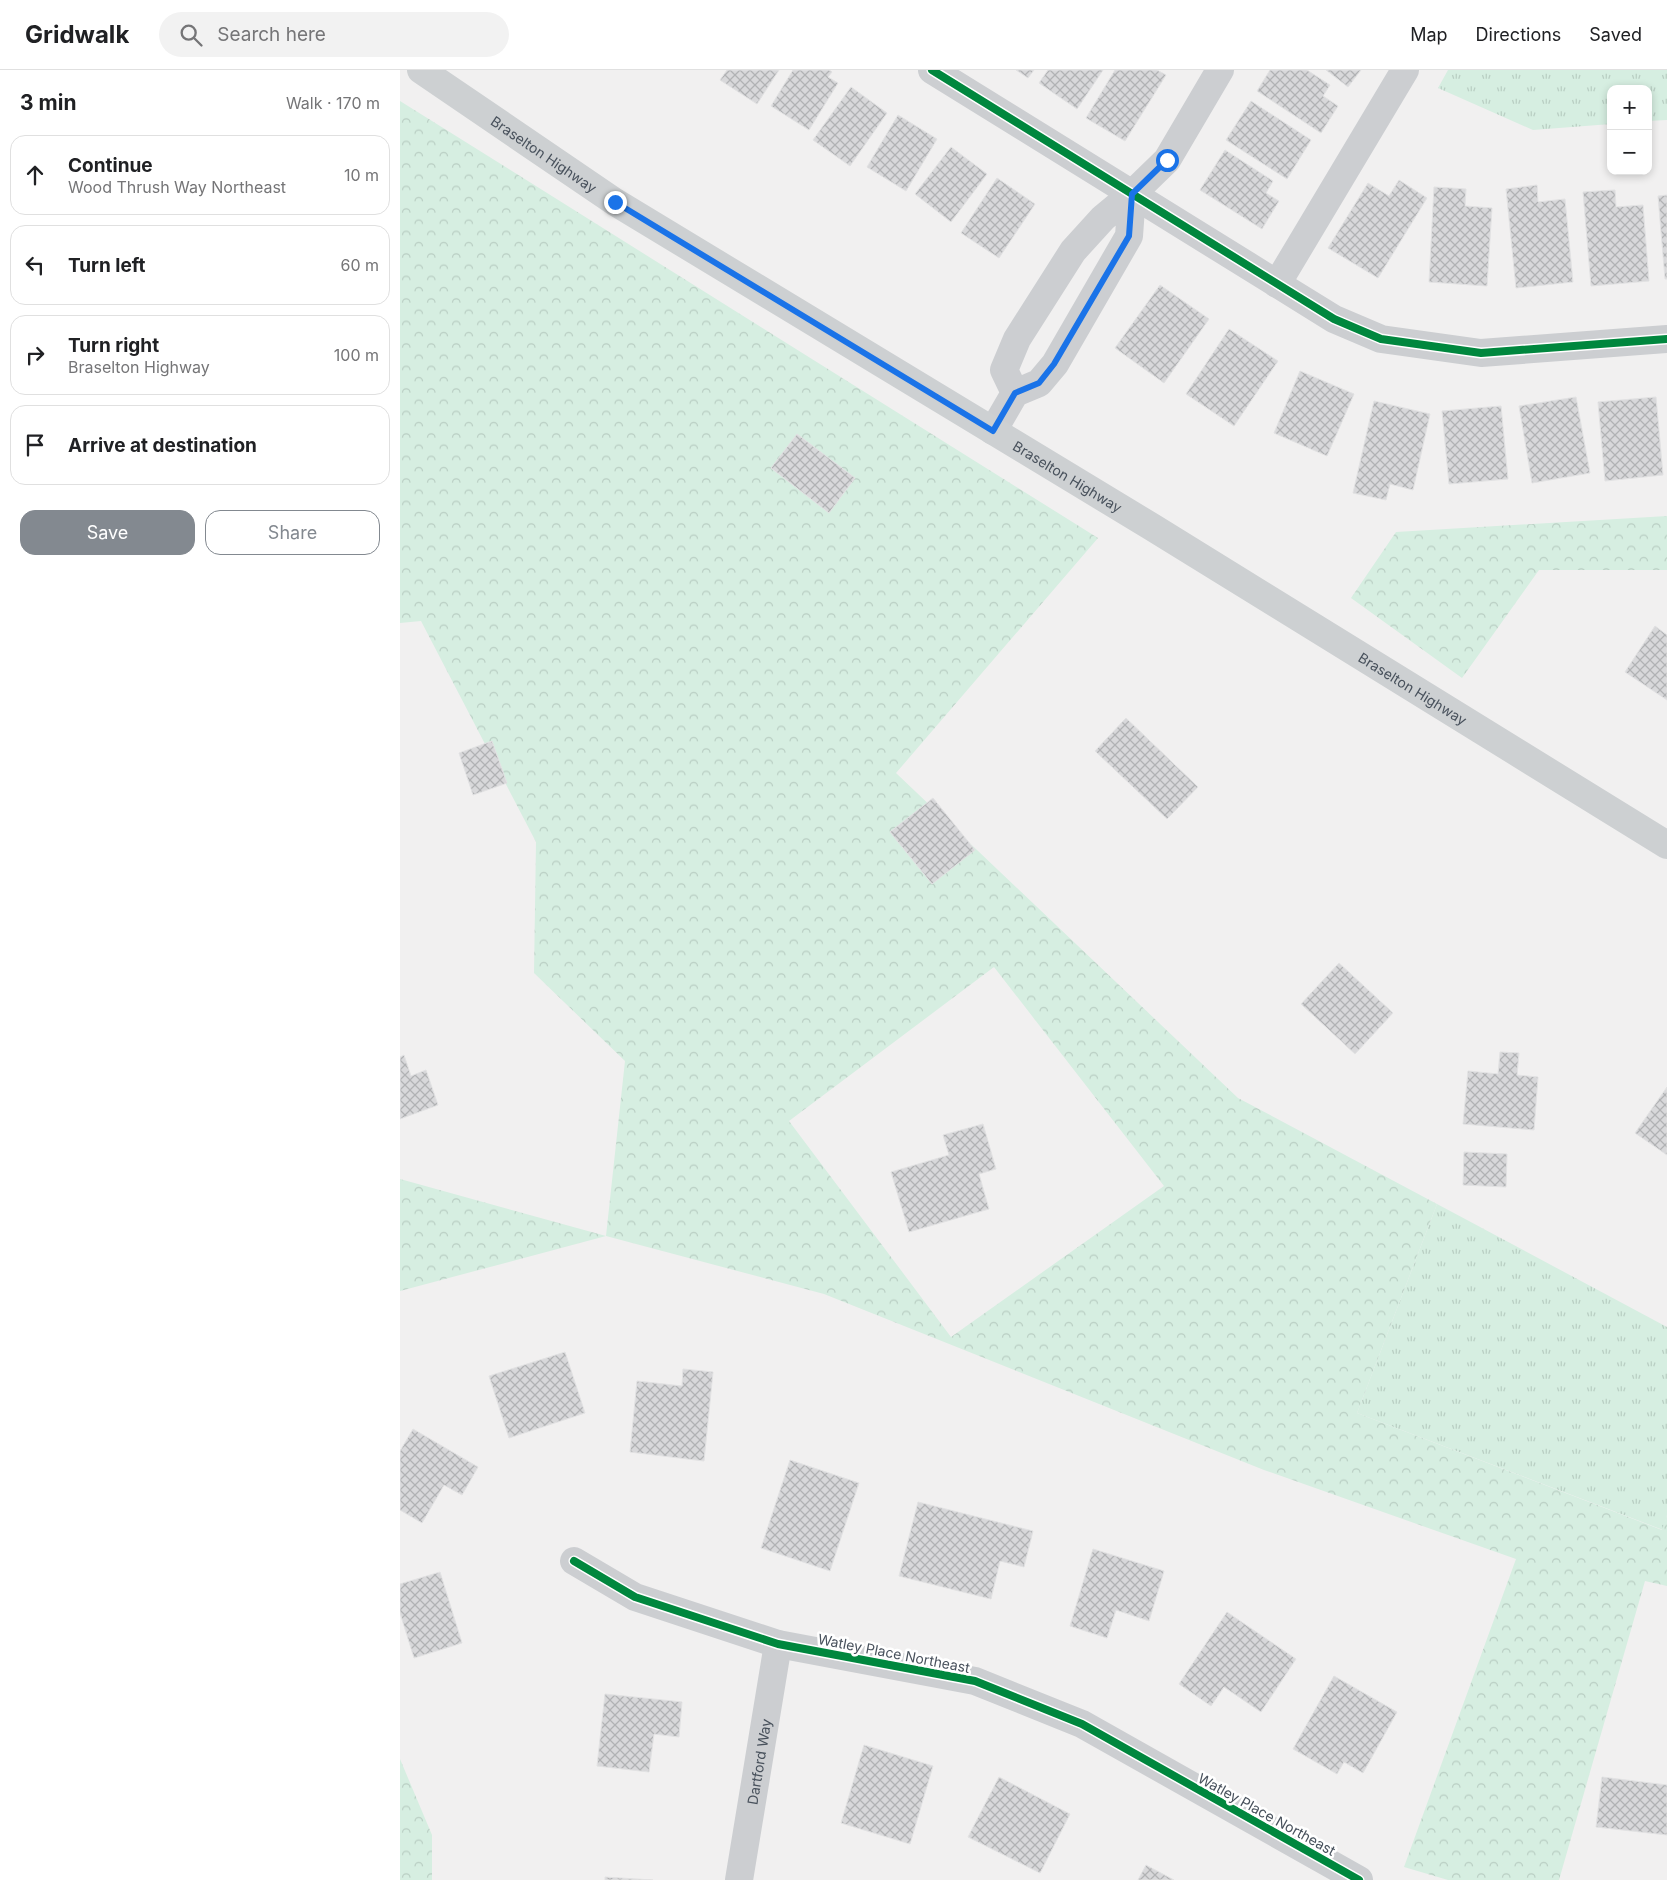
<!DOCTYPE html>
<meta charset="utf-8">
<style>
:root{--surface:#fff;--page:#f2f2f2;--text:#202124;--muted:#757577;--line:#e0e0e0;--accent:#838990}
body{margin:0;font-family:Inter,sans-serif;background:var(--page);color:var(--text)}
.controls{position:absolute;right:15px;top:15px;display:grid;overflow:hidden;border-radius:10px;box-shadow:0 2px 8px #0003}
.controls button{width:45px;height:45px;display:grid;place-items:center;padding:0;border:0;border-bottom:1px solid var(--line);background:var(--surface);color:var(--text);font:25px sans-serif}
.stop{position:absolute;width:15px;height:15px;margin:-11px;border:4px solid #1a73e8;border-radius:50%;background:#fff}
.stop.end{background:#1a73e8;border-color:#fff;box-shadow:0 1px 5px #0008}
.list{margin:0;padding:0;list-style:none}
h2{display:flex;justify-content:space-between;align-items:center;height:65px;margin:0;padding:0 20px;font-size:21px}
h2 small{font-size:16px;font-weight:400;color:var(--muted)}
.list li{display:grid;grid-template-columns:32px 1fr auto;gap:15px;align-items:center;box-sizing:border-box;height:80px;margin:0 10px 10px;padding:0 10px;border:1px solid var(--line);border-radius:15px}
.list b{display:block;font-size:19px;white-space:nowrap}
.list p{margin:0;font-size:16px;white-space:nowrap;color:var(--muted)}
.list em{font-size:16px;font-style:normal;color:var(--muted)}
.actions{display:flex;gap:10px;padding:15px 20px}
.actions a{flex:1;padding:11px 0;border:1px solid var(--accent);border-radius:15px;text-align:center;font-size:18px;color:var(--accent)}
.actions .main{background:var(--accent);color:#fff}
.icon{flex:none;width:28px;height:28px;fill:none;stroke:currentColor;stroke-width:2;stroke-linecap:round;stroke-linejoin:round}
.map{position:relative;flex:none;width:1267px;height:1810px;overflow:hidden}
header{display:flex;align-items:center;gap:30px;box-sizing:border-box;height:70px;padding:0 25px;background:var(--surface);border-bottom:1px solid var(--line)}
header strong{font-size:24px}
nav{display:flex;gap:28px;margin-inline-start:auto;font-size:18px}
.search{width:350px;height:45px;background:var(--page);display:flex;align-items:center;gap:12px;box-sizing:border-box;padding:0 18px;border-radius:28px;color:var(--muted);font-size:19px}
main{display:flex}
aside{flex:1;background:var(--surface)}
.map>svg:first-child{display:block}
.grass{fill:url(#grass-tufts)}
.forest{fill:url(#forest-crowns);fill-rule:evenodd}
.building{fill:url(#building-cross-hatch);stroke:#e2e2e3}
.lines{fill:none;stroke-linecap:round;stroke-linejoin:round}
.minor{stroke:#ccced1;stroke-width:28}
.secondary{stroke:#cdd0d2;stroke-width:28}
.cycleway-casing{stroke:#fff;stroke-width:11}
.cycleway{stroke:#00873e;stroke-width:8}
.route{stroke:#1a73e8;stroke-width:6}
.labels{text-anchor:middle;dominant-baseline:central;stroke-width:5;stroke-linejoin:round;paint-order:stroke}
.street-label{font-size:14px;fill:#48515c;stroke:#fff}
</style>
<header>
<strong>Gridwalk</strong>
<div class="search"><svg class="icon" aria-label="search" viewBox="0 0 24 24"><circle cx="10" cy="10" r="6"/><path d="M15 15l6 6"/></svg>Search here</div>
<nav><a>Map</a><a>Directions</a><a>Saved</a></nav>
</header>
<main>
<aside>
<h2>3 min<small>Walk · 170 m</small></h2>
<ul class="list">
<li><svg class="icon" aria-label="ahead" viewBox="0 0 24 24"><path d="M12 20V5M6 11l6-6 6 6"/></svg><div><b>Continue</b><p>Wood Thrush Way Northeast</p></div><em>10 m</em></li>
<li><svg class="icon" aria-label="left" viewBox="0 0 24 24"><path d="M17 20v-9H6M10 6l-5 5 5 5"/></svg><div><b>Turn left</b></div><em>60 m</em></li>
<li><svg class="icon" aria-label="right" viewBox="0 0 24 24"><path d="M7 20v-9h11M14 6l5 5-5 5"/></svg><div><b>Turn right</b><p>Braselton Highway</p></div><em>100 m</em></li>
<li><svg class="icon" aria-label="arrive" viewBox="0 0 24 24"><path d="M6 21V4h12l-3 4 3 4H6"/></svg><div><b>Arrive at destination</b></div></li>
</ul>
<div class="actions"><a class="main">Save</a><a>Share</a></div>
</aside>
<div class="map">
<svg width="1267" height="1810" viewBox="0 0 1267 1810">
<defs>
<pattern id="grass-tufts" width="24" height="20" patternUnits="userSpaceOnUse" patternTransform="scale(1.25)"><rect width="24" height="20" fill="#d6eee1"/><path d="M3 7l-1-3M5 7V3M7 7l1-3M15 17l-1-3M17 17v-4M19 17l1-3" fill="none" stroke="#b9cec3"/></pattern>
<pattern id="forest-crowns" width="20" height="18" patternUnits="userSpaceOnUse" patternTransform="scale(1.25)"><rect width="20" height="18" fill="#d6eee1"/><path d="M2 6a3 3 0 1 1 6 0M12 15a3 3 0 1 1 6 0" fill="none" stroke="#b9cec3"/></pattern>
<pattern id="building-cross-hatch" width="8" height="8" patternUnits="userSpaceOnUse" patternTransform="scale(1.25)"><rect width="8" height="8" fill="#d8d8da"/><path d="M0 0l8 8M0 8l8-8" fill="none" stroke="#b1b2b4"/></pattern>
</defs>
<rect width="100%" height="100%" fill="#f1f0f0"/>
<g class="grass">
<path d="M1048,0H1267V50L1248,51V19H1211V54L1133,60L1038,18Z"/>
<path d="M1037,1134L1267,1257V1445L1263,1460L957,1343Z"/>
</g>
<g class="forest">
<path d="M0,31L698,468L496,703L838,1028L1037,1134L957,1343L1262,1460L1267,1445V1516L1245,1511L1159,1810H1048L1004,1797L1116,1489L864,1400L424,1224L206,1166L0,1221V1109L206,1166L225,991L134,903L136,772L21,551L0,553ZM594,897L764,1116L551,1267L389,1051Z"/>
<path d="M1267,446V500H1139L1062,608L951,528L996,462Z"/>
<path d="M0,1689L32,1765V1810H0Z"/>
</g>
<g class="building">
<path d="M327,0H379L357,34L320,10Z"/>
<path d="M393,0H429L432,2L428,7L438,13L409,60L371,36Z"/>
<path d="M616,0H634L628,8Z"/>
<path d="M648,0H703L677,39L639,13Z"/>
<path d="M715,0H757L766,5L725,71L686,48Z"/>
<path d="M870,0H907L930,15L923,26L938,36L921,63L857,21Z"/>
<path d="M926,0H961L948,17Z"/>
<path d="M451,17L487,43L450,96L413,70Z"/>
<path d="M851,31L911,70L887,109L826,70Z"/>
<path d="M498,45L537,69L506,121L467,97Z"/>
<path d="M551,77L587,104L551,152L515,124Z"/>
<path d="M825,80L873,111L866,123L879,131L862,159L800,120Z"/>
<path d="M597,108L635,134L599,188L561,163Z"/>
<path d="M999,110L1027,128L978,208L928,178L968,113L989,126Z"/>
<path d="M1137,115L1138,132L1165,129L1173,212L1116,218L1106,119Z"/>
<path d="M1034,117L1066,119L1065,136L1092,138L1087,216L1029,212Z"/>
<path d="M1215,120L1216,137L1243,135L1249,211L1191,216L1183,122Z"/>
<path d="M1267,125V209H1265L1258,126Z"/>
<path d="M760,215L809,249L764,313L715,278Z"/>
<path d="M829,259L878,291L834,356L786,324Z"/>
<path d="M900,301L954,324L927,386L874,363Z"/>
<path d="M1176,327L1190,403L1132,413L1119,336Z"/>
<path d="M1256,327L1263,405L1205,411L1198,332Z"/>
<path d="M974,331L1030,344L1013,420L990,414L986,430L953,423Z"/>
<path d="M1101,336L1108,409L1049,414L1042,341Z"/>
<path d="M397,364L455,408L429,443L371,398Z"/>
<path d="M1255,556L1267,565V630L1225,602Z"/>
<path d="M726,648L798,717L767,749L695,681Z"/>
<path d="M92,671L107,713L73,725L59,683Z"/>
<path d="M533,728L575,780L532,814L490,762Z"/>
<path d="M939,893L993,943L955,984L901,934Z"/>
<path d="M1100,982L1119,983L1117,1005L1138,1007L1134,1060L1063,1054L1068,1001L1098,1004Z"/>
<path d="M4,985L11,1006L26,1000L38,1035L0,1049V987Z"/>
<path d="M1267,1017V1085L1235,1063Z"/>
<path d="M583,1054L596,1099L579,1104L589,1139L509,1162L491,1102L549,1085L543,1065Z"/>
<path d="M1064,1082L1107,1084L1106,1117L1063,1115Z"/>
<path d="M165,1282L185,1343L109,1368L89,1306Z"/>
<path d="M283,1299L313,1302L304,1391L230,1382L237,1311L282,1316Z"/>
<path d="M13,1359L78,1397L62,1425L44,1415L22,1453L0,1440V1381Z"/>
<path d="M390,1390L459,1413L430,1501L361,1478Z"/>
<path d="M518,1432L633,1461L624,1497L600,1491L591,1529L499,1506Z"/>
<path d="M693,1479L764,1501L749,1551L716,1540L707,1568L670,1556Z"/>
<path d="M40,1502L62,1573L14,1588L0,1543V1514Z"/>
<path d="M827,1542L896,1589L861,1642L824,1617L811,1636L779,1614Z"/>
<path d="M934,1606L997,1642L963,1703L944,1692L937,1704L893,1679Z"/>
<path d="M205,1624L282,1632L279,1667L254,1664L249,1702L197,1696Z"/>
<path d="M464,1675L533,1696L510,1774L441,1753Z"/>
<path d="M599,1707L670,1744L640,1803L568,1767Z"/>
<path d="M1202,1707L1267,1715V1765L1196,1757Z"/>
<path d="M746,1795L774,1810H738Z"/>
<path d="M205,1807L253,1810H205Z"/>
</g>
<g class="lines">
<g class="minor">
<path d="M532,0L934,249L981,269L1081,283L1267,269"/>
<path d="M732,124L767,90L820,0"/>
<path d="M877,214L1005,0"/>
<path d="M593,361L615,323L639,313L655,294L729,166L732,124L703,148L673,181L617,269L604,300L615,323"/>
<path d="M174,1491L235,1527L378,1574L575,1611L682,1654L959,1810"/>
<path id="s1" d="M339,1810L378,1574"/>
</g>
<path class="secondary" id="s2" d="M21,0L215,132L752,457L1267,775"/>
<g class="cycleway-casing">
<g id="cycleway">
<path d="M532,0L934,249L981,269L1081,283L1267,269"/>
<path d="M174,1491L235,1527L378,1574L575,1611L682,1654L959,1810"/>
</g>
</g>
<use href="#cycleway" class="cycleway"/>
</g>
<g class="lines">
<path class="route" d="M215,132L593,361L615,323L639,313L654,294L729,166L732,124L767,90"/>
</g>
<g class="labels">
<g class="street-label">
<text stroke="none"><textPath href="#s2" startOffset="149">Braselton Highway</textPath></text>
<text stroke="none"><textPath href="#s2" startOffset="764">Braselton Highway</textPath></text>
<text stroke="none"><textPath href="#s2" startOffset="1169">Braselton Highway</textPath></text>
<text transform="translate(494 1583) rotate(11)">Watley Place Northeast</text>
<text stroke="none"><textPath href="#s1" startOffset="120">Dartford Way</textPath></text>
<text transform="translate(867 1744) rotate(29)">Watley Place Northeast</text>
</g>
</g>
</svg>
<div class="controls">
<button>+</button>
<button>−</button>
</div>
<div class="stop" style="left:767px;top:90px"></div>
<div class="stop end" style="left:215px;top:132px"></div>
</div>
</main>
